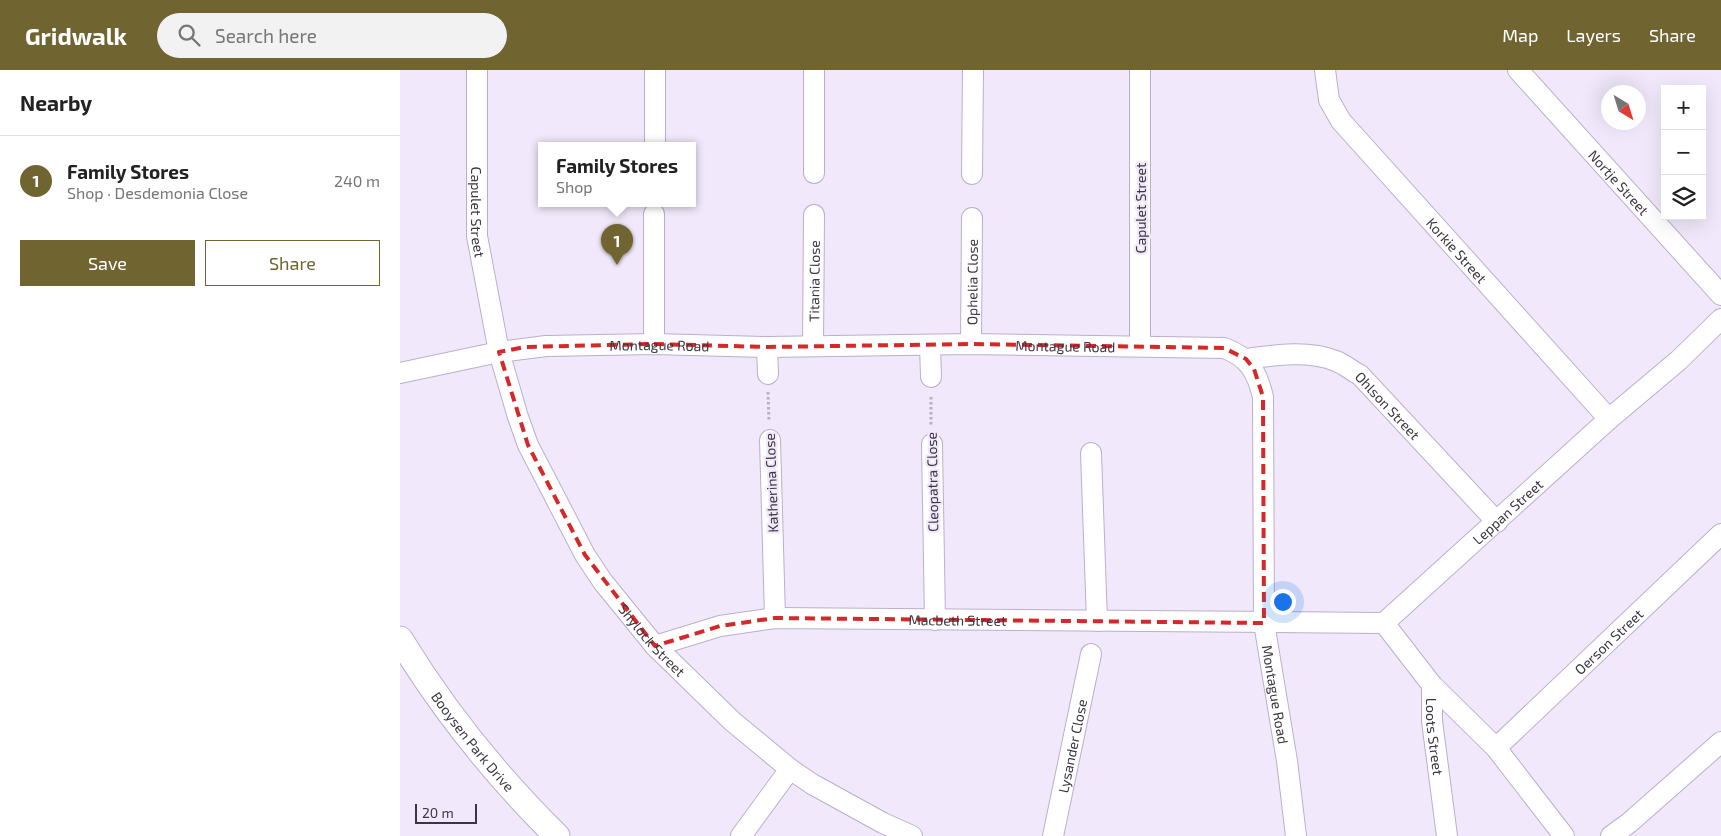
<!DOCTYPE html>
<meta charset="utf-8">
<style>
:root{--surface:#fff;--page:#f2f2f2;--text:#222;--muted:#767676;--line:#e0e0e0;--accent:#706531}
body{margin:0;font-family:"Exo 2",sans-serif;background:var(--page);color:var(--text)}
.controls{position:absolute;right:15px;top:15px;display:grid;overflow:hidden;border-radius:0px;box-shadow:0 5px 20px #0002}
.controls button{width:45px;height:45px;display:grid;place-items:center;padding:0;border:0;border-bottom:1px solid var(--line);background:var(--surface);color:var(--text);font:25px sans-serif}
.compass{position:absolute;left:1201px;top:15px;width:45px;height:45px;border-radius:50%;background:var(--surface);box-shadow:0 5px 20px #0002;rotate:142deg}
.scale{position:absolute;left:15px;bottom:12px;width:62px;box-sizing:border-box;padding-left:5px;border:2px solid #3c3642;border-top:0;font-size:14px;line-height:18px;white-space:nowrap;color:#3c3642;-webkit-text-stroke:4px #f1e9fb;paint-order:stroke}
.you{position:absolute;left:882px;top:531px;width:18px;height:18px;margin:-12px;border:4px solid #fff;border-radius:50%;background:#1a73e8;box-shadow:0 0 0 8px #1a73e833}
.badge{display:grid;place-items:center;width:32px;height:32px;border-radius:50%;background:var(--accent);color:#fff;font-size:16px;font-weight:700}
.pin{position:absolute;translate:-50% -41px;filter:drop-shadow(0 1px 2px #0008)}
.pin::after{content:'';position:absolute;top:26px;width:18px;height:15px;background:inherit;clip-path:polygon(0 0,100% 0,50% 100%)}
.popup{position:absolute;left:138px;top:72px;width:158px;height:65px;box-sizing:border-box;display:grid;place-content:center;border-radius:0px;background:var(--surface);filter:drop-shadow(0 1px 4px #0005);font-size:16px;white-space:nowrap;color:var(--muted)}
.popup b{font-size:19px;color:var(--text)}
.popup::after{content:'';position:absolute;left:50%;top:100%;margin-left:-10px;border:10px solid transparent;border-top-color:var(--surface)}
.list{margin:0;padding:0;list-style:none}
h2{display:flex;justify-content:space-between;align-items:center;height:65px;margin:0;padding:0 20px;font-size:21px}
h2 small{font-size:16px;font-weight:400;color:var(--muted)}
.list li{display:grid;grid-template-columns:32px 1fr auto;gap:15px;align-items:center;box-sizing:border-box;height:90px;padding:0 20px;border-top:1px solid var(--line)}
.list b{display:block;font-size:19px;white-space:nowrap}
.list p{margin:0;font-size:16px;white-space:nowrap;color:var(--muted)}
.list em{font-size:16px;font-style:normal;color:var(--muted)}
.actions{display:flex;gap:10px;padding:15px 20px}
.actions a{flex:1;padding:11px 0;border:1px solid var(--accent);border-radius:0px;text-align:center;font-size:18px;color:var(--accent)}
.actions .main{background:var(--accent);color:#fff}
.icon{flex:none;width:28px;height:28px;fill:none;stroke:currentColor;stroke-width:2;stroke-linecap:round;stroke-linejoin:round}
.map{position:relative;flex:none;width:1321px;height:766px;overflow:hidden}
header{display:flex;align-items:center;gap:30px;box-sizing:border-box;height:70px;padding:0 25px;background:var(--accent);color:#fff}
header strong{font-size:24px}
nav{display:flex;gap:28px;margin-inline-start:auto;font-size:18px}
.search{width:350px;height:45px;background:var(--page);display:flex;align-items:center;gap:12px;box-sizing:border-box;padding:0 18px;border-radius:28px;color:var(--muted);font-size:19px}
main{display:flex}
aside{flex:1;background:var(--surface)}
.map>svg:first-child{display:block}
.lines{fill:none;stroke-linecap:round;stroke-linejoin:round}
.minor-casing{stroke:#bcaeca;stroke-width:22}
.tertiary-casing{stroke:#bcaeca;stroke-width:27}
.path{stroke:#b7b0c0;stroke-width:3;stroke-dasharray:2.5 2.5;stroke-linecap:butt}
.minor{stroke:#fff;stroke-width:20}
.tertiary{stroke:#fff;stroke-width:25}
.marked{fill:none;stroke:#d62828;stroke-width:4;stroke-dasharray:10 6;stroke-linejoin:round}
.labels{text-anchor:middle;dominant-baseline:central;stroke-width:4.5;stroke-linejoin:round;paint-order:stroke}
.street-label{font-size:14px;fill:#3c3642;stroke:#f1e9fb}
</style>
<header>
<strong>Gridwalk</strong>
<div class="search"><svg class="icon" aria-label="search" viewBox="0 0 24 24"><circle cx="10" cy="10" r="6"/><path d="M15 15l6 6"/></svg>Search here</div>
<nav><a>Map</a><a>Layers</a><a>Share</a></nav>
</header>
<main>
<aside>
<h2>Nearby<small></small></h2>
<ul class="list">
<li><span class="badge">1</span><div><b>Family Stores</b><p>Shop · Desdemonia Close</p></div><em>240 m</em></li>
</ul>
<div class="actions"><a class="main">Save</a><a>Share</a></div>
</aside>
<div class="map">
<svg width="1321" height="766" viewBox="0 0 1321 766">
<rect width="100%" height="100%" fill="#f1e9fb"/>
<g class="lines">
<g class="minor-casing">
<g id="minor">
<path id="s1" d="M77,0V166L99,282L118,347L128,375L185,485L203,512L255,576L332,651L390,699L412,714L483,753L512,766"/>
<path d="M740,0V276"/>
<path id="s2" d="M925,0L929,30L941,51L1209,349"/>
<path id="s3" d="M1118,0L1321,225"/>
<path d="M255,76V0"/>
<path d="M414,103V0"/>
<path d="M572,104L573,0"/>
<path d="M254,144V274"/>
<path id="s4" d="M571,274L572,148"/>
<path d="M530,275L531,307"/>
<path id="s5" d="M413,276L414,145"/>
<path d="M367,277L368,304"/>
<path id="s6" d="M846,289C875,285 908,280 936,291C944,294 952,301 960,305L1097,452"/>
<path id="s7" d="M0,303L99,282L146,276L254,274L367,277L571,274L824,278C849,287 857,302 863,327L864,553L887,691L896,766"/>
<path d="M370,370L375,548"/>
<path d="M532,374L535,550"/>
<path d="M691,383L697,551"/>
<path id="s8" d="M984,553L1032,615V651L1047,766"/>
<path id="s9" d="M255,576L320,556L375,548L984,553L1209,349L1279,290L1321,249"/>
<path d="M1032,615L1096,678L1164,766"/>
<path id="s10" d="M1096,678L1321,464"/>
<path d="M341,766L390,699"/>
<path id="s11" d="M653,766L691,584"/>
<path d="M1211,766L1229,753L1321,672"/>
</g>
</g>
<g class="tertiary-casing">
<g id="tertiary">
<path id="s12" d="M0,569C44,641 97,707 157,766"/>
</g>
</g>
<g class="path">
<path d="M368,322L369,351"/>
<path d="M531,327V356"/>
</g>
<use href="#minor" class="minor"/>
<use href="#tertiary" class="tertiary"/>
</g>
<path class="marked" d="M254,274L367,277L571,274L824,278L846,289L854,299L863,327L864,553L375,548L320,556L255,576L185,485L128,375L99,282L125,277Z"/>
<g class="labels">
<g class="street-label">
<text stroke="none"><textPath href="#s3" startOffset="151">Nortje Street</textPath></text>
<text transform="translate(740 138) rotate(-90)">Capulet Street</text>
<text stroke="none"><textPath href="#s1" startOffset="142">Capulet Street</textPath></text>
<text stroke="none"><textPath href="#s2" startOffset="228">Korkie Street</textPath></text>
<text stroke="none"><textPath href="#s5" startOffset="65">Titania Close</textPath></text>
<text stroke="none"><textPath href="#s4" startOffset="62">Ophelia Close</textPath></text>
<text stroke="none"><textPath href="#s7" startOffset="668">Montague Road</textPath></text>
<text stroke="none"><textPath href="#s7" startOffset="262">Montague Road</textPath></text>
<text stroke="none"><textPath href="#s6" startOffset="160">Ohlson Street</textPath></text>
<text transform="translate(532 412) rotate(-91)">Cleopatra Close</text>
<text transform="translate(371 413) rotate(-92)">Katherina Close</text>
<text stroke="none"><textPath href="#s9" startOffset="899">Leppan Street</textPath></text>
<text stroke="none"><textPath href="#s9" startOffset="306">Macbeth Street</textPath></text>
<text stroke="none"><textPath href="#s1" startOffset="614">Shylock Street</textPath></text>
<text stroke="none"><textPath href="#s10" startOffset="155">Oerson Street</textPath></text>
<text stroke="none"><textPath href="#s7" startOffset="1191">Montague Road</textPath></text>
<text stroke="none"><textPath href="#s8" startOffset="130">Loots Street</textPath></text>
<text stroke="none"><textPath href="#s12" startOffset="126">Booysen Park Drive</textPath></text>
<text stroke="none"><textPath href="#s11" startOffset="92">Lysander Close</textPath></text>
</g>
</g>
</svg>
<div class="controls">
<button>+</button>
<button>−</button>
<button><svg class="icon" aria-label="layers" viewBox="0 0 24 24"><path d="M12 4l9 5-9 5-9-5zM3 14l9 5 9-5"/></svg></button>
</div>
<svg class="compass" viewBox="-18 -18 36 36"><path d="M0-13l5 13h-10z" fill="#e53935"/><path d="M0 13l5-13h-10z" fill="#767676"/></svg>
<div class="scale">20 m</div>
<div class="you"></div>
<div class="pin badge" style="left:217px;top:195px">1</div>
<div class="popup"><b>Family Stores</b>Shop</div>
</div>
</main>
